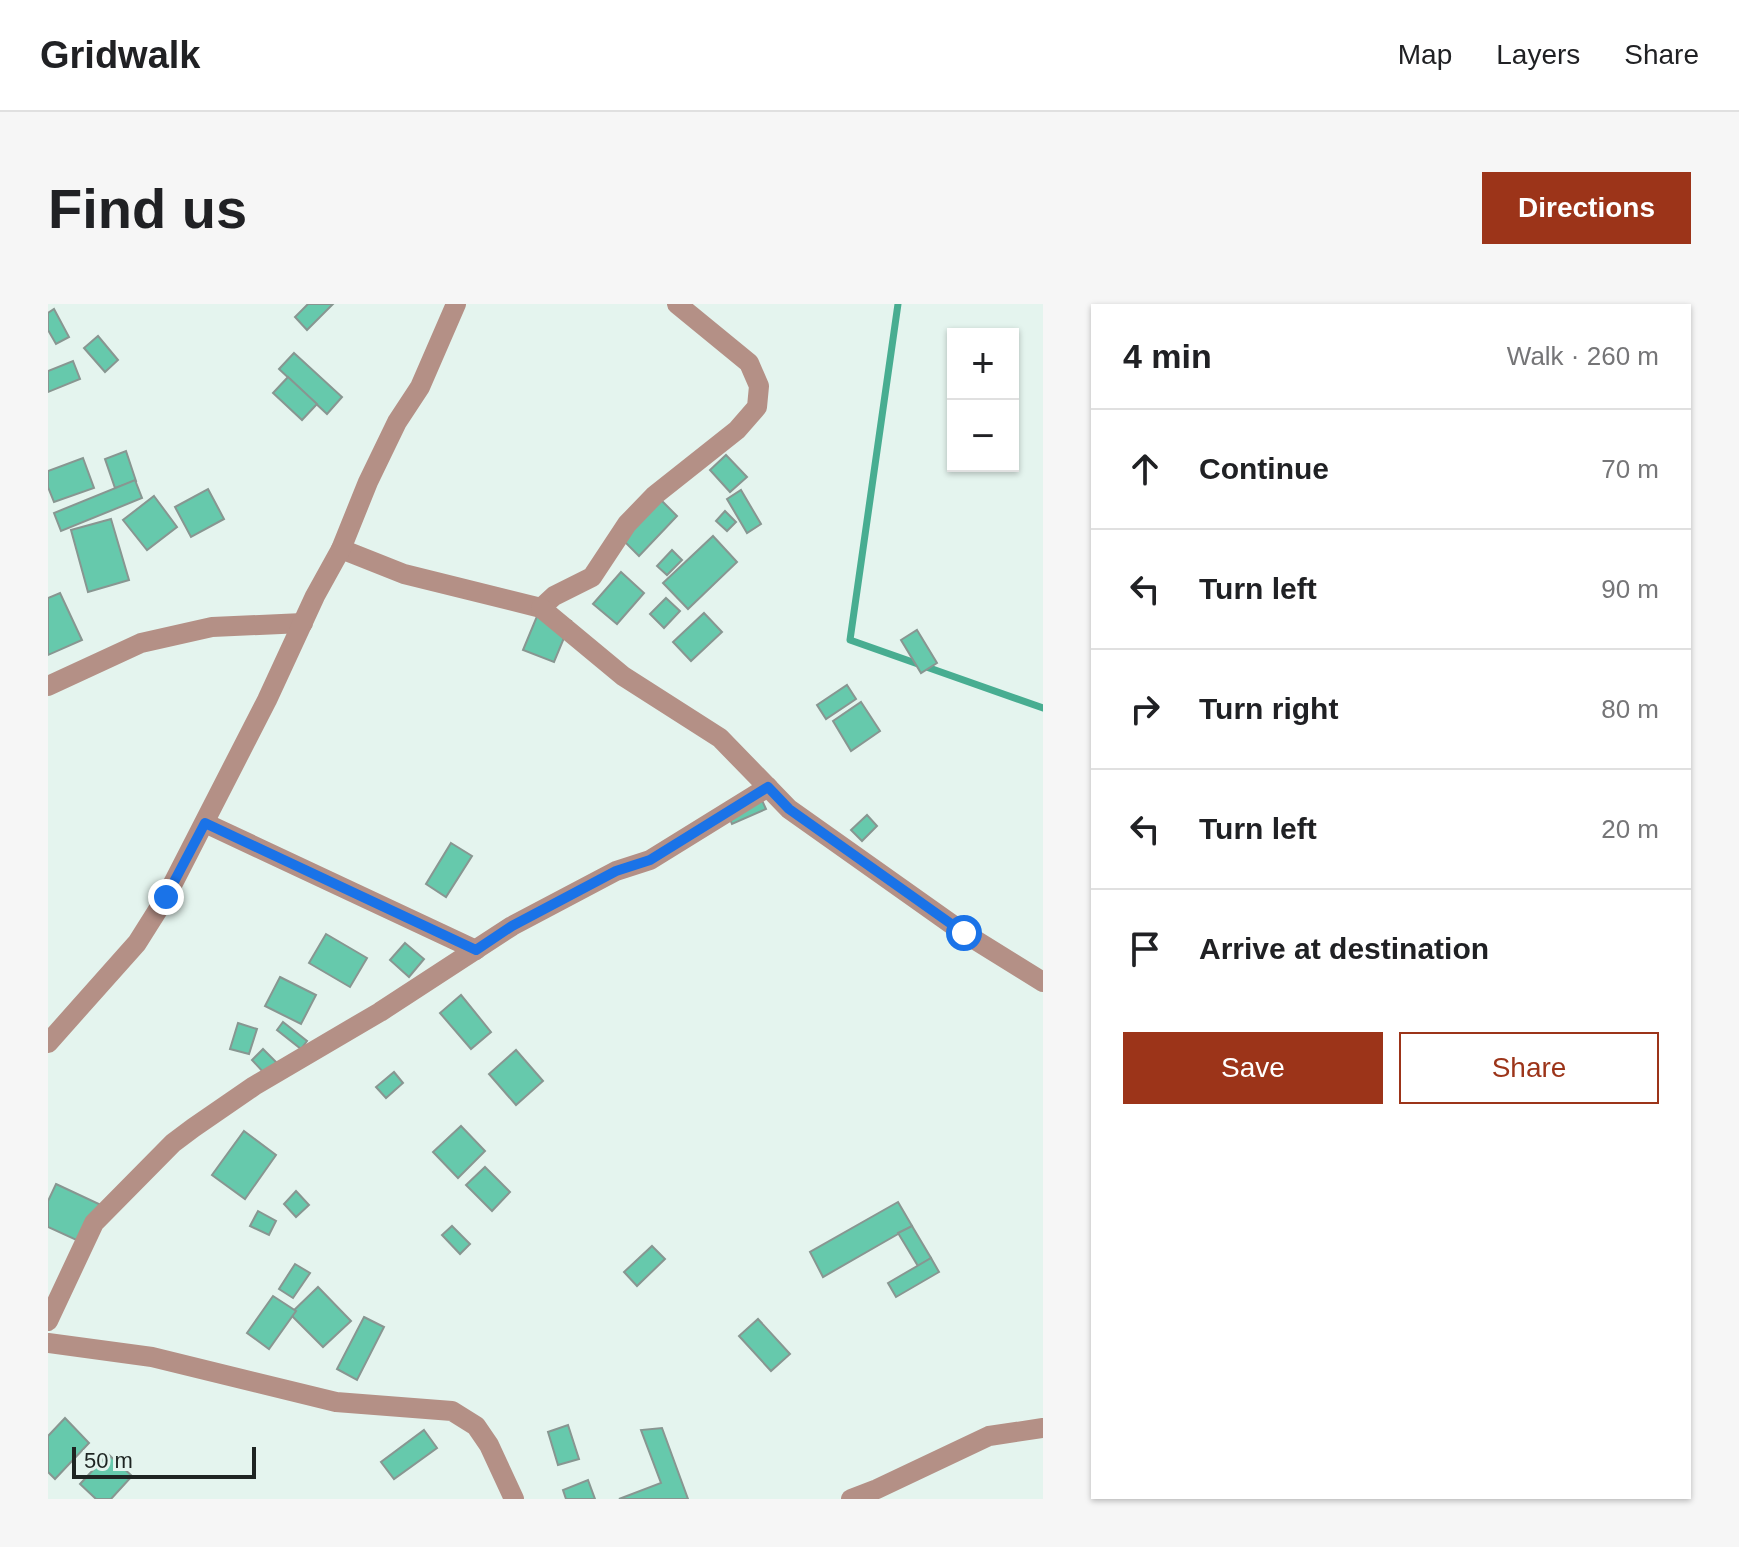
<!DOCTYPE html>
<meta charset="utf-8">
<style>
:root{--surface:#fff;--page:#f6f6f6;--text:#202124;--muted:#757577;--line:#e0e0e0;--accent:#9c3419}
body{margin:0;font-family:Helvetica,sans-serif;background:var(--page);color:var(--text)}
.controls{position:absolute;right:24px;top:24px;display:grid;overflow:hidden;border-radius:0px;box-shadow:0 2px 6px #0004}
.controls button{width:72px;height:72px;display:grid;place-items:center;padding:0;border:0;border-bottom:2px solid var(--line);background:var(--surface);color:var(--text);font:40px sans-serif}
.scale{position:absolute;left:24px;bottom:20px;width:184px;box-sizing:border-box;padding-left:8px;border:4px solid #1e2422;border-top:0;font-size:22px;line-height:28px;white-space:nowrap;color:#1e2422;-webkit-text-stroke:6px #e4f4ee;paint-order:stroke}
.stop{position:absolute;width:24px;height:24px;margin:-18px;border:6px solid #1a73e8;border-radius:50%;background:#fff}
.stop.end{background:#1a73e8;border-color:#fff;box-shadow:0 2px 8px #0008}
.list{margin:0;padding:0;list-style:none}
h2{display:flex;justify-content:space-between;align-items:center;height:104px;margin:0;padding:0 32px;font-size:34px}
h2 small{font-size:26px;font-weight:400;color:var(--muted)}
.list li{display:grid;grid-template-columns:52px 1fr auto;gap:24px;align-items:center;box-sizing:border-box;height:120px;padding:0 32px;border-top:2px solid var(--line)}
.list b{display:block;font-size:30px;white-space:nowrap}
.list em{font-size:26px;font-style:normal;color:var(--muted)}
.actions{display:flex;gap:16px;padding:24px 32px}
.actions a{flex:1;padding:18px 0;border:2px solid var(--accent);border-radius:0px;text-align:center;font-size:28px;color:var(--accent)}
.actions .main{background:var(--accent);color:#fff}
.icon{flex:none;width:44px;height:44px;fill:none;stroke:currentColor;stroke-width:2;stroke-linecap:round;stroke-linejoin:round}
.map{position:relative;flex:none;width:995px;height:1195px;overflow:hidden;border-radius:0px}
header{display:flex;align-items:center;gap:48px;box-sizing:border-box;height:112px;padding:0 40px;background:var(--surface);border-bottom:2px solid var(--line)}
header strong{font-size:38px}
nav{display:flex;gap:44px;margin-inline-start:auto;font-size:28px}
.intro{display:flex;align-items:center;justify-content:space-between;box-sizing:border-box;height:192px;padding:0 48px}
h1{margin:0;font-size:56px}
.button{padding:20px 36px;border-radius:0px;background:var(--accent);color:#fff;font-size:28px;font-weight:700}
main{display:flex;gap:48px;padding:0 48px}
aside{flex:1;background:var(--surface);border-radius:0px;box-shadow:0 2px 6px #0004}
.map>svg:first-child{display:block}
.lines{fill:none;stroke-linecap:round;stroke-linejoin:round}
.stream{stroke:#48ad91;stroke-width:7}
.building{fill:#66c9ac;stroke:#889691;stroke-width:2}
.street{stroke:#b49086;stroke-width:20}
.route{stroke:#1a73e8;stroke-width:10}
</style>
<header>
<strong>Gridwalk</strong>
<nav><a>Map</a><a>Layers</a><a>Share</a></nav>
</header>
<div class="intro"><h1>Find us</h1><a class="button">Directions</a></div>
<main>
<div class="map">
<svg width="995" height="1195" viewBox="0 0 995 1195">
<rect width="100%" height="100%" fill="#e4f4ee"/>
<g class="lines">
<path class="stream" d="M850,0L802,336L995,404"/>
</g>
<g class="building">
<path d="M260,0H285L259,26L247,13Z"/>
<path d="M6,5L21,33L8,40L0,26V9Z"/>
<path d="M50,32L70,56L57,68L36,44Z"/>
<path d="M246,49L294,93L279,110L231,65Z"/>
<path d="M25,57L32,75L0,88V67Z"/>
<path d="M240,73L269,100L254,116L225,89Z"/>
<path d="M78,147L88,177L67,184L57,155Z"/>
<path d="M678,151L699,173L682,188L662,166Z"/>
<path d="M35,154L46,184L6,198L0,183V167Z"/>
<path d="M87,176L94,194L13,227L6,209Z"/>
<path d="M160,185L176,215L143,233L127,203Z"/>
<path d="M693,186L713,220L699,229L679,195Z"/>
<path d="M106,192L129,223L99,246L75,216Z"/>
<path d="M612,195L629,212L591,252L574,235Z"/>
<path d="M677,207L688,218L679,227L668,217Z"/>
<path d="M63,215L81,276L40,288L23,226Z"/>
<path d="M665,232L689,258L640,305L615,279Z"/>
<path d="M624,246L634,256L619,271L609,262Z"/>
<path d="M573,268L596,289L569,320L545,300Z"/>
<path d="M12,289L34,336L0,351V294Z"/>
<path d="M618,294L632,307L616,324L602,310Z"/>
<path d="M492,305L523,317L506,358L475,346Z"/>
<path d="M656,309L674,328L643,357L625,338Z"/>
<path d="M869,326L889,359L873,369L853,336Z"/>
<path d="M799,381L808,395L778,415L769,401Z"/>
<path d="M813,398L832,427L803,447L785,417Z"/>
<path d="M711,490L718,505L684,520L678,505Z"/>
<path d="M819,511L829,522L814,537L803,526Z"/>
<path d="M403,539L424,552L398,593L378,580Z"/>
<path d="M278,630L319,654L302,683L261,659Z"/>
<path d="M357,639L376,655L361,673L342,656Z"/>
<path d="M232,673L268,691L253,720L217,702Z"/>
<path d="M413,691L443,728L423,745L392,709Z"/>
<path d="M235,718L259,737L253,745L229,726Z"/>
<path d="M190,719L209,725L201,750L182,745Z"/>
<path d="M215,745L229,759L217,770L204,756Z"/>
<path d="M468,746L495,777L468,801L441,770Z"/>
<path d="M346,768L355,779L338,794L328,783Z"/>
<path d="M413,822L437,847L410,874L385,848Z"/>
<path d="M196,827L228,851L197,895L164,871Z"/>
<path d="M437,863L462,888L444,907L418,881Z"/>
<path d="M8,880L53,901L35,939L0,923V897Z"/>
<path d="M248,887L261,901L248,913L236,900Z"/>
<path d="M850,898L864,922L775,973L762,948Z"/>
<path d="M210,907L228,917L221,931L202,922Z"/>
<path d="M404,922L422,940L412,950L394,931Z"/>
<path d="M864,922L883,954L870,962L850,929Z"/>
<path d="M604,942L617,955L589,982L576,968Z"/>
<path d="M883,954L891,968L848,993L840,979Z"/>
<path d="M247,960L262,969L245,994L231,985Z"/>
<path d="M270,983L303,1017L275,1043L242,1010Z"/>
<path d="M225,992L248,1007L221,1045L199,1029Z"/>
<path d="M316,1013L336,1023L309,1076L289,1065Z"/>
<path d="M710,1015L742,1050L723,1067L691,1032Z"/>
<path d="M17,1114L41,1139L7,1175L0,1168V1132Z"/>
<path d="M520,1121L531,1155L510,1161L500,1128Z"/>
<path d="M614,1124L640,1195H571L613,1179L593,1126Z"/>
<path d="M376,1126L389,1144L346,1175L333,1158Z"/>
<path d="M60,1150L84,1172L63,1195H48L32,1180Z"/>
<path d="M540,1176L547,1195H518L515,1186Z"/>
</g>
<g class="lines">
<g class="street">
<path d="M293,245L356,270L493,304L506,292L544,273L579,220L607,191L689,126L709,103L711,82L701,59L629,0"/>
<path d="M493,304L575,372L672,434L741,505L916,629L995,678"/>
<path d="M0,382L93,339L164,323L255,319"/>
<path d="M157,519L428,646"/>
<path d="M0,739L89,639L118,593L219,396L267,292L293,245L320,178L349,118L372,83L408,0"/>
<path d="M0,1017L46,919L125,839L145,824L206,782L332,708L464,622L568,567L602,556L720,483"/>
<path d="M0,1039L104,1053L288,1098L404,1107L428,1122L441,1141L466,1195"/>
<path d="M803,1195L829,1185L941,1132L995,1124"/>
</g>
</g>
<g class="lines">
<path class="route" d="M118,593L157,519L428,646L464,622L568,567L602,556L720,483L741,505L916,629"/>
</g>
</svg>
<div class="controls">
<button>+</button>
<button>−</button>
</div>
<div class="scale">50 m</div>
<div class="stop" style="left:916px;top:629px"></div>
<div class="stop end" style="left:118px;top:593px"></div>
</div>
<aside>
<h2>4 min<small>Walk · 260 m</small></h2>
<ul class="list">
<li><svg class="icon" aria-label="ahead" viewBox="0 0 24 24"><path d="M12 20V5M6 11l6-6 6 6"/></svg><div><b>Continue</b></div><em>70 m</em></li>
<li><svg class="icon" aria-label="left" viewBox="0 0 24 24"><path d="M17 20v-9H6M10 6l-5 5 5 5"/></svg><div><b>Turn left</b></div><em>90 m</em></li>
<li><svg class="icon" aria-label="right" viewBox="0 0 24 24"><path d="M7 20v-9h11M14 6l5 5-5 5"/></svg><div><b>Turn right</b></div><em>80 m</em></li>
<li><svg class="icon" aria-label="left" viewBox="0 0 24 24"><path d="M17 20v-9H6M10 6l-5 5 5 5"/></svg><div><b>Turn left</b></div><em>20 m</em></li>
<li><svg class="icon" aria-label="arrive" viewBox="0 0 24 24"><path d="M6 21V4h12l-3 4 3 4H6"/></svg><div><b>Arrive at destination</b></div></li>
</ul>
<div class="actions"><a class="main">Save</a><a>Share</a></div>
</aside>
</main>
